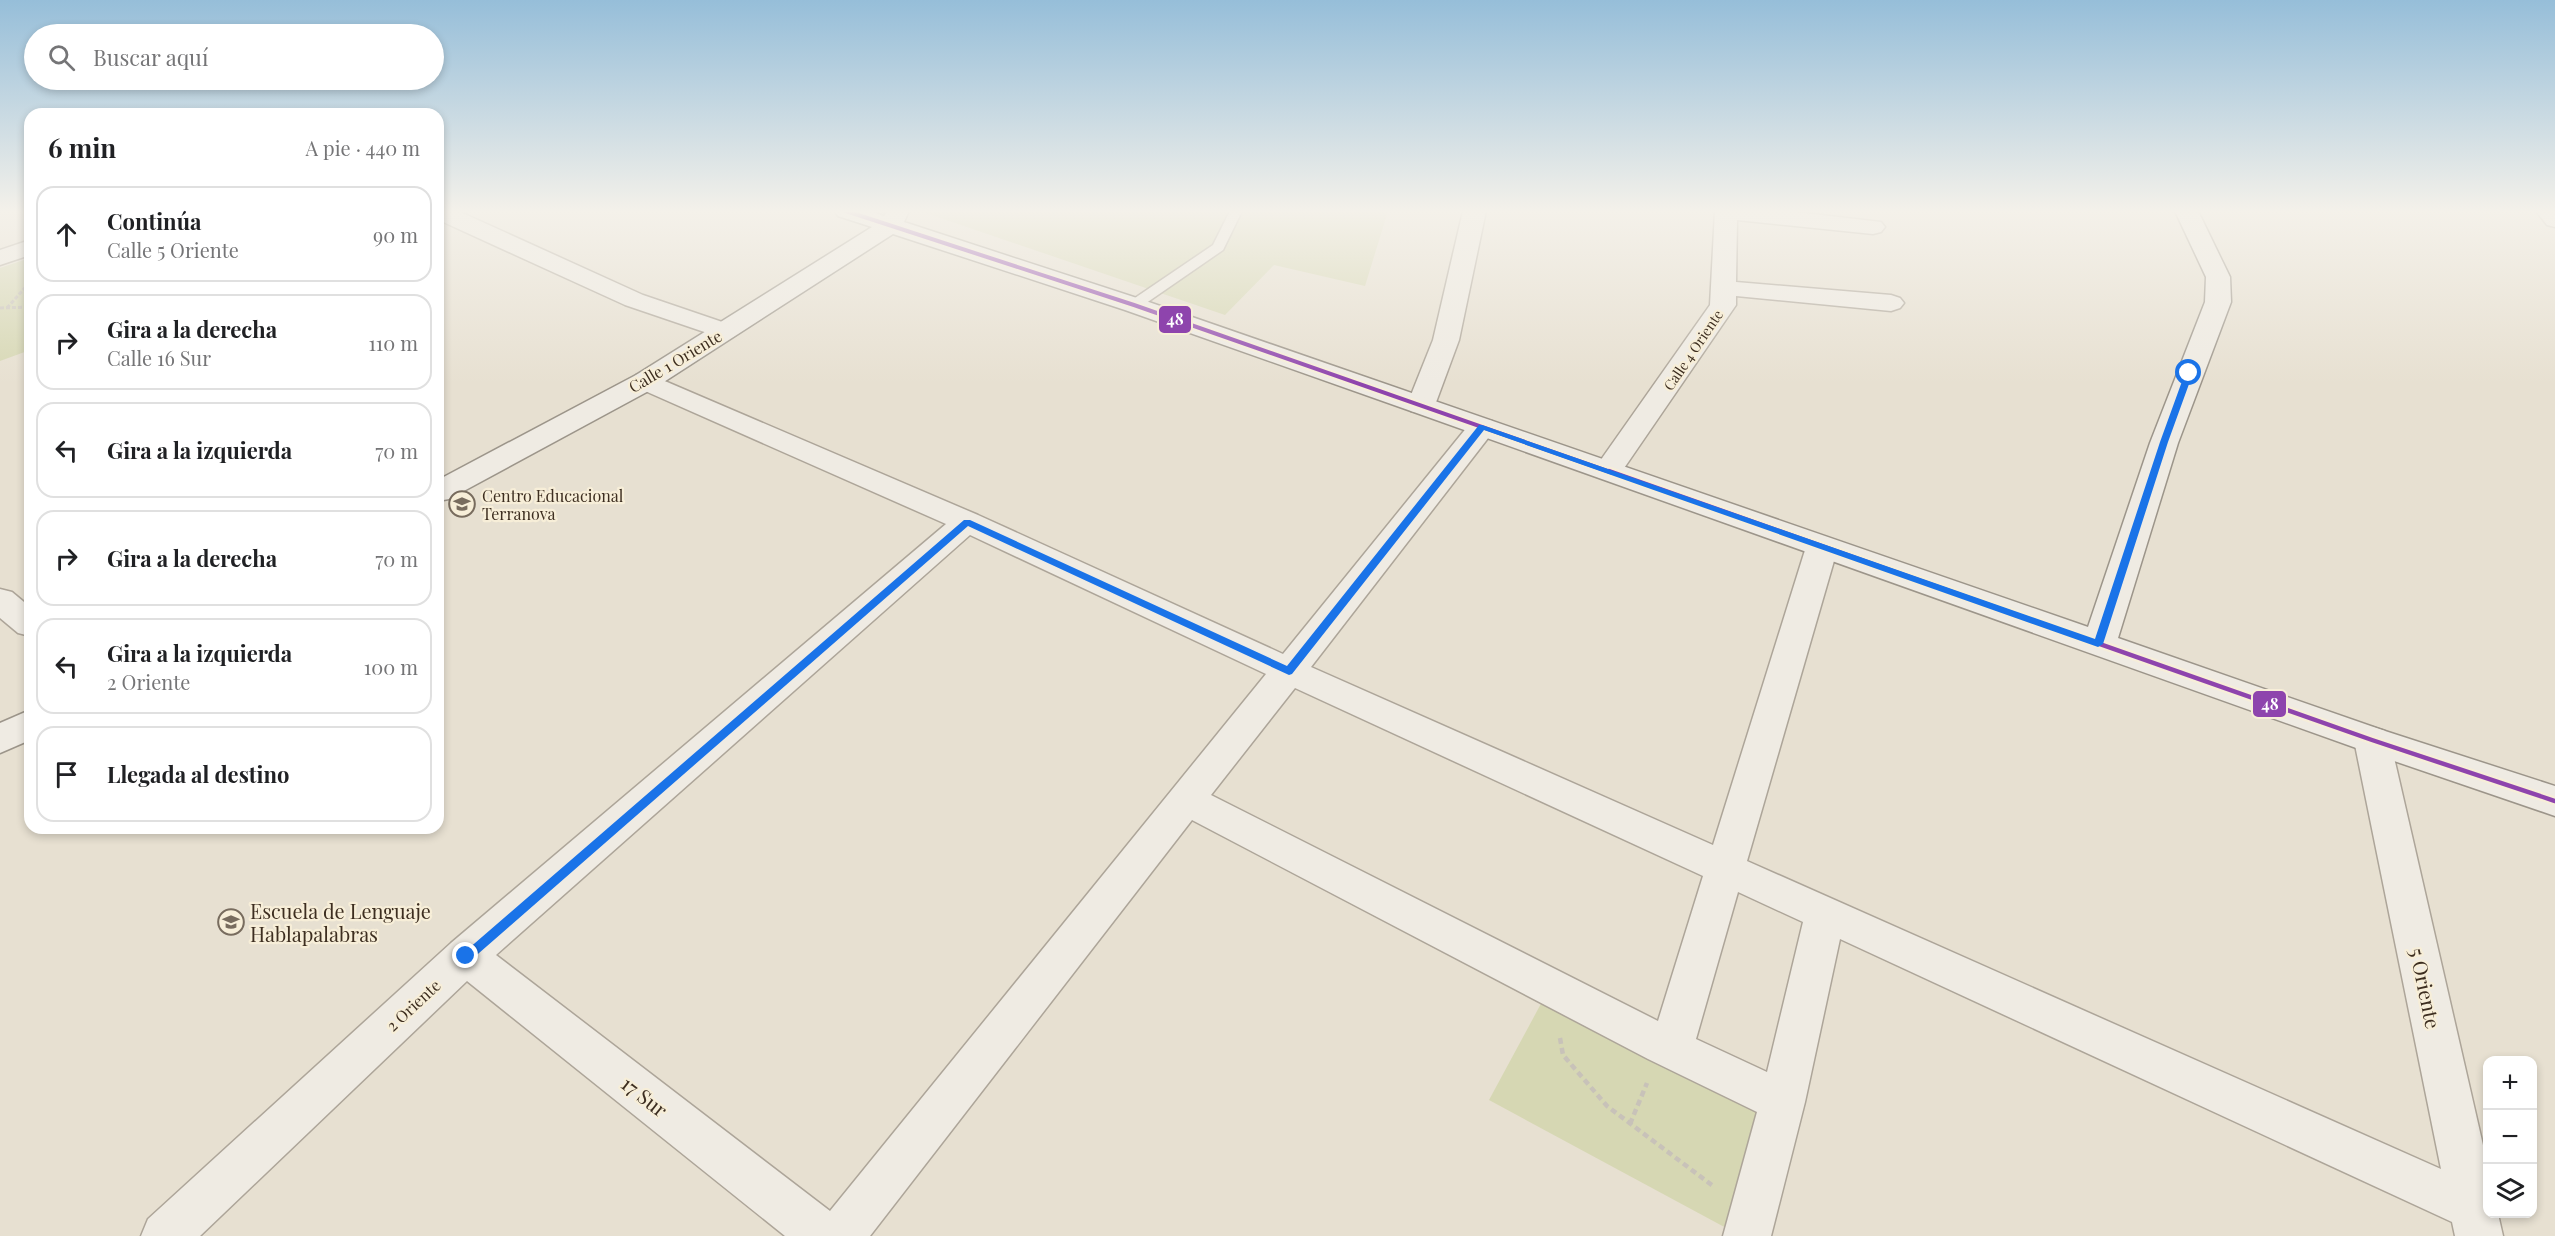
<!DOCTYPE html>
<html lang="es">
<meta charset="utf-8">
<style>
:root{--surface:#fff;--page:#f6f6f6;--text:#202124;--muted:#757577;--line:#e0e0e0}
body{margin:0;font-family:"Playfair Display",serif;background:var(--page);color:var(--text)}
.controls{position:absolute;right:18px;bottom:18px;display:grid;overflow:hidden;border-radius:12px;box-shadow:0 3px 9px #0003}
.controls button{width:54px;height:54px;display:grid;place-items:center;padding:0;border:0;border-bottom:2px solid var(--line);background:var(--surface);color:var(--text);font:30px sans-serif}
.stop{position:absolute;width:18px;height:18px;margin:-14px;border:4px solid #1a73e8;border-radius:50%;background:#fff}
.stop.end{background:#1a73e8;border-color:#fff;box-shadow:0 2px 6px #0008}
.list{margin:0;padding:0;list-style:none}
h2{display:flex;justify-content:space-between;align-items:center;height:78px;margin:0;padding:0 24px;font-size:26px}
h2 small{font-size:20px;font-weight:400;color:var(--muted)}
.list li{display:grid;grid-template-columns:39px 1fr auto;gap:18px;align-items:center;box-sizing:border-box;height:96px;margin:0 12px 12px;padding:0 12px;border:2px solid var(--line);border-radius:18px}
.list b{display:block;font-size:22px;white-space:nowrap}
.list p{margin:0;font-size:20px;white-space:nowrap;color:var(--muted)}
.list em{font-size:20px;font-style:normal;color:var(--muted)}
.icon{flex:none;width:33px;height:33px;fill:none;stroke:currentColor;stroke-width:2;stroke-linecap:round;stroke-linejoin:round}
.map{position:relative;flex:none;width:2555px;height:1236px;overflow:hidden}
.search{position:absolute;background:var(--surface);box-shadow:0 3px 9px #0003;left:24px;top:24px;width:420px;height:66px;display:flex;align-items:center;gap:15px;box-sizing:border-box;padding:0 21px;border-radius:33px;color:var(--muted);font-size:22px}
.panel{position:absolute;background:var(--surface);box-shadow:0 3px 9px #0003;left:24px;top:108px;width:420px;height:726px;border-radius:18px}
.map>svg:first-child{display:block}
.green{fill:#d6d7b3}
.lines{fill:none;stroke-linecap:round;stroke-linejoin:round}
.lane-casing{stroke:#ada599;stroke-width:3}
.street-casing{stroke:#ada599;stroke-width:3}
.secondary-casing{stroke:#9c958a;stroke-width:3}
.path-far1{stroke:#c8c2b9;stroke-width:3;stroke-dasharray:4 2;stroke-linecap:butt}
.path{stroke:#c8c2b9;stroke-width:4.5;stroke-dasharray:6 4;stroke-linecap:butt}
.lane{fill:#efebe3;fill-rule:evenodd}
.street{fill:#efebe3;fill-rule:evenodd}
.secondary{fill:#efebe3;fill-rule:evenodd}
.bus-1-far1-casing{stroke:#f7eed8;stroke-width:8}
.bus-1-casing{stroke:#f7eed8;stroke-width:9}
.bus-1-far1{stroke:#8e44ad;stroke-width:4}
.bus-1{stroke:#8e44ad;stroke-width:4.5}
.route{fill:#1a73e8}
.labels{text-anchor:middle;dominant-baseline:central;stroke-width:4.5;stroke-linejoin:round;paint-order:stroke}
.far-street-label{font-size:14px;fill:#3d2e20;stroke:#f7eed8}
.street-label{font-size:16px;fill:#3d2e20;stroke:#f7eed8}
.poi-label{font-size:16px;fill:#3d2e20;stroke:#f7eed8;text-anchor:start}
.near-poi-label{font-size:20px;fill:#3d2e20;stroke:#f7eed8;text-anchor:start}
.near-street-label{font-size:20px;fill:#3d2e20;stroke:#f7eed8}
.line-badge{stroke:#f7eed8;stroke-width:2}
.badge-label{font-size:16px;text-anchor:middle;font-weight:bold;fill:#fff}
</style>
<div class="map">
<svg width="2555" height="1236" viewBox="0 0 2555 1236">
<rect width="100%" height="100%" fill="#e7e0d1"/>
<g class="green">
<path d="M1388,211L1365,286L1274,265L1225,315L923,212Z"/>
<path d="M30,258V350L0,361V268Z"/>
<path d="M1550,987L1782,1102L1741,1236L1489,1100Z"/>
</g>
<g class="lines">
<g class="lane-casing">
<path id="lane" d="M1230,211H1242L1223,250L1139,308H1129L1127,305L1129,302L1213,245Z"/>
</g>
<g class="street-casing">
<g id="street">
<path d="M441,211H458L643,295L734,326L738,331L734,336L725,339L625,305L441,221L438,217Z"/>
<path d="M1463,211H1486L1459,340L1435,405L1431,411L1421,413L1411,411L1407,405L1433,340Z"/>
<path d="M1715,211H1787L1881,222L1885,227L1881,232L1873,234L1737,220L1736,282L1891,295L1900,298L1904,303L1900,308L1891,311L1736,296V305L1618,477L1608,480L1598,477L1593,471L1710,305Z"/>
<path d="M2536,211H2555V227L2547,225Z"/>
<path d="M30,240V255L0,265V250Z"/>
<path d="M646,373L978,515L1283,654L1472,421L1482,419L1492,421L1496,427L1492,433L1311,667L1713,845L1806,547L1811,540L1822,537L1833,540L1838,547L1747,861L2441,1169L2354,740L2359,731L2372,727L2385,731L2390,740L2488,1167V1214H2498L2503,1236H2455L2452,1222L1840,939L1805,1102L1771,1236H1723L1757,1112L1648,1059L1192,820L870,1236H785L467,981L200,1236H141L148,1219L451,943L946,524L636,387L632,381L636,375ZM970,535L1266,674L830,1211L496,955ZM1295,688L1703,876L1658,1021L1211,795ZM1738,892L1803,922L1767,1072L1696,1039Z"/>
<path d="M0,589L12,592L30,607V636L18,633L0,618Z"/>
</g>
</g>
<g class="secondary-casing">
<g id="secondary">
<path d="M835,211H870L884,216L887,211H909L904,222L1143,300L2088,627L2150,443L2205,302L2206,277L2175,211H2198L2230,277L2231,302L2178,443L2118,638L2385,731L2555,786V816L2359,749L1411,411L1125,310L893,234L656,387L449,499L438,501V480L636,375L872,227L838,216Z"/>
<path d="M30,710V740L0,753V723Z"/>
</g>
</g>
<g class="path-far1">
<path d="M0,308L30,307"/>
<path d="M7,308L30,282"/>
</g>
<g class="path">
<path d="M1560,1038L1563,1055L1607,1106L1713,1186"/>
<path d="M1630,1124L1647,1083"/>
</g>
<use href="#lane" class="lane"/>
<use href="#street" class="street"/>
<use href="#secondary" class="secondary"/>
<g class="bus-1-far1-casing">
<path id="bus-1-far1" d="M846,211L1134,305L1613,473"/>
</g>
<g class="bus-1-casing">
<path id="bus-1" d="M1609,471L2372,740L2555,801"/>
</g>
<use href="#bus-1-far1" class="bus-1-far1"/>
<use href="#bus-1" class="bus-1"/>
</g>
<linearGradient id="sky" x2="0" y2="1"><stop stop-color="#96bed9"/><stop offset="0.55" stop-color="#f4f1ea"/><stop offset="1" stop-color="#f4f1ea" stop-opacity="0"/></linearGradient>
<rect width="2555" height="384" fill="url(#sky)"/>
<path class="route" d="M2189,371L2193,373L2168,442L2103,644L2098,647L1484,430L1292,674L1289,675L968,526L471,960H462L460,956L964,520H970L1287,666L1479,425H1482L2095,639L2160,442L2185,373Z"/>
<defs>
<g id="school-ring" transform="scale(1.35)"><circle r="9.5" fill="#f7eed8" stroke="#786c5e" stroke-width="1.5"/><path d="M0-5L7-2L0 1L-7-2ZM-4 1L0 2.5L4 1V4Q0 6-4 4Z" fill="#786c5e"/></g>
</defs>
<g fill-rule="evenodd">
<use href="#school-ring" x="462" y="504"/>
<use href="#school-ring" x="231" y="922"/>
</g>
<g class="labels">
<g class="far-street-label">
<text transform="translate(1693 350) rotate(-56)">Calle 4 Oriente</text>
</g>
<g class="street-label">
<text transform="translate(675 361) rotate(-31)">Calle 1 Oriente</text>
<text transform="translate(413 1005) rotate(-43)">2 Oriente</text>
</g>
<g class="poi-label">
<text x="482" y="495">Centro Educacional<tspan x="482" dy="18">Terranova</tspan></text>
</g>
<g class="near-poi-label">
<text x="250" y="910">Escuela de Lenguaje<tspan x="250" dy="23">Hablapalabras</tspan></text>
</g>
<g class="near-street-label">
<text transform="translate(2426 988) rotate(78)">5 Oriente</text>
<text transform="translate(645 1096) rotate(38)">17 Sur</text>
</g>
</g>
<g class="line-badge">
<rect x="1158" y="305" width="34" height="29" rx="6" fill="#8e44ad"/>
<rect x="2252" y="690" width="35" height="28" rx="6" fill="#8e44ad"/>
</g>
<g class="badge-label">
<text x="1175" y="325">48</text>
<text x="2270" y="710">48</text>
</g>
</svg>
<div class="controls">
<button>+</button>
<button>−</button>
<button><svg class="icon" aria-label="layers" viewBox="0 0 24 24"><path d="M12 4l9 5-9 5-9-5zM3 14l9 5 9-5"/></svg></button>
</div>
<div class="stop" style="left:2189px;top:373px"></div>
<div class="stop end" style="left:466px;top:956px"></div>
<div class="search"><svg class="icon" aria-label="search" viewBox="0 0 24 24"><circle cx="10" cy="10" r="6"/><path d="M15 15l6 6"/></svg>Buscar aquí</div>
<section class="panel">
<h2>6 min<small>A pie · 440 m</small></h2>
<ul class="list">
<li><svg class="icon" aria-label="ahead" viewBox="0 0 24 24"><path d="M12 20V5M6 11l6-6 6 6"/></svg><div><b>Continúa</b><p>Calle 5 Oriente</p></div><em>90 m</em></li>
<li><svg class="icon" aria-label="right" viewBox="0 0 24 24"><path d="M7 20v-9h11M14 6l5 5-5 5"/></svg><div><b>Gira a la derecha</b><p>Calle 16 Sur</p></div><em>110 m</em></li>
<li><svg class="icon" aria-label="left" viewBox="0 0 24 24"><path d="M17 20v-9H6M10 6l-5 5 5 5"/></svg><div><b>Gira a la izquierda</b></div><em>70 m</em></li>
<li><svg class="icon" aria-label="right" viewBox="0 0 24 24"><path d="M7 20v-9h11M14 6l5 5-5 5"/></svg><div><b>Gira a la derecha</b></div><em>70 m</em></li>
<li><svg class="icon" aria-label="left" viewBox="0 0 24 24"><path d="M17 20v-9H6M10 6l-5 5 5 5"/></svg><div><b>Gira a la izquierda</b><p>2 Oriente</p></div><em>100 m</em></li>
<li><svg class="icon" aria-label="arrive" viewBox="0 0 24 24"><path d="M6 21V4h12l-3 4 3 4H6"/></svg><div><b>Llegada al destino</b></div></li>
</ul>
</section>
</div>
